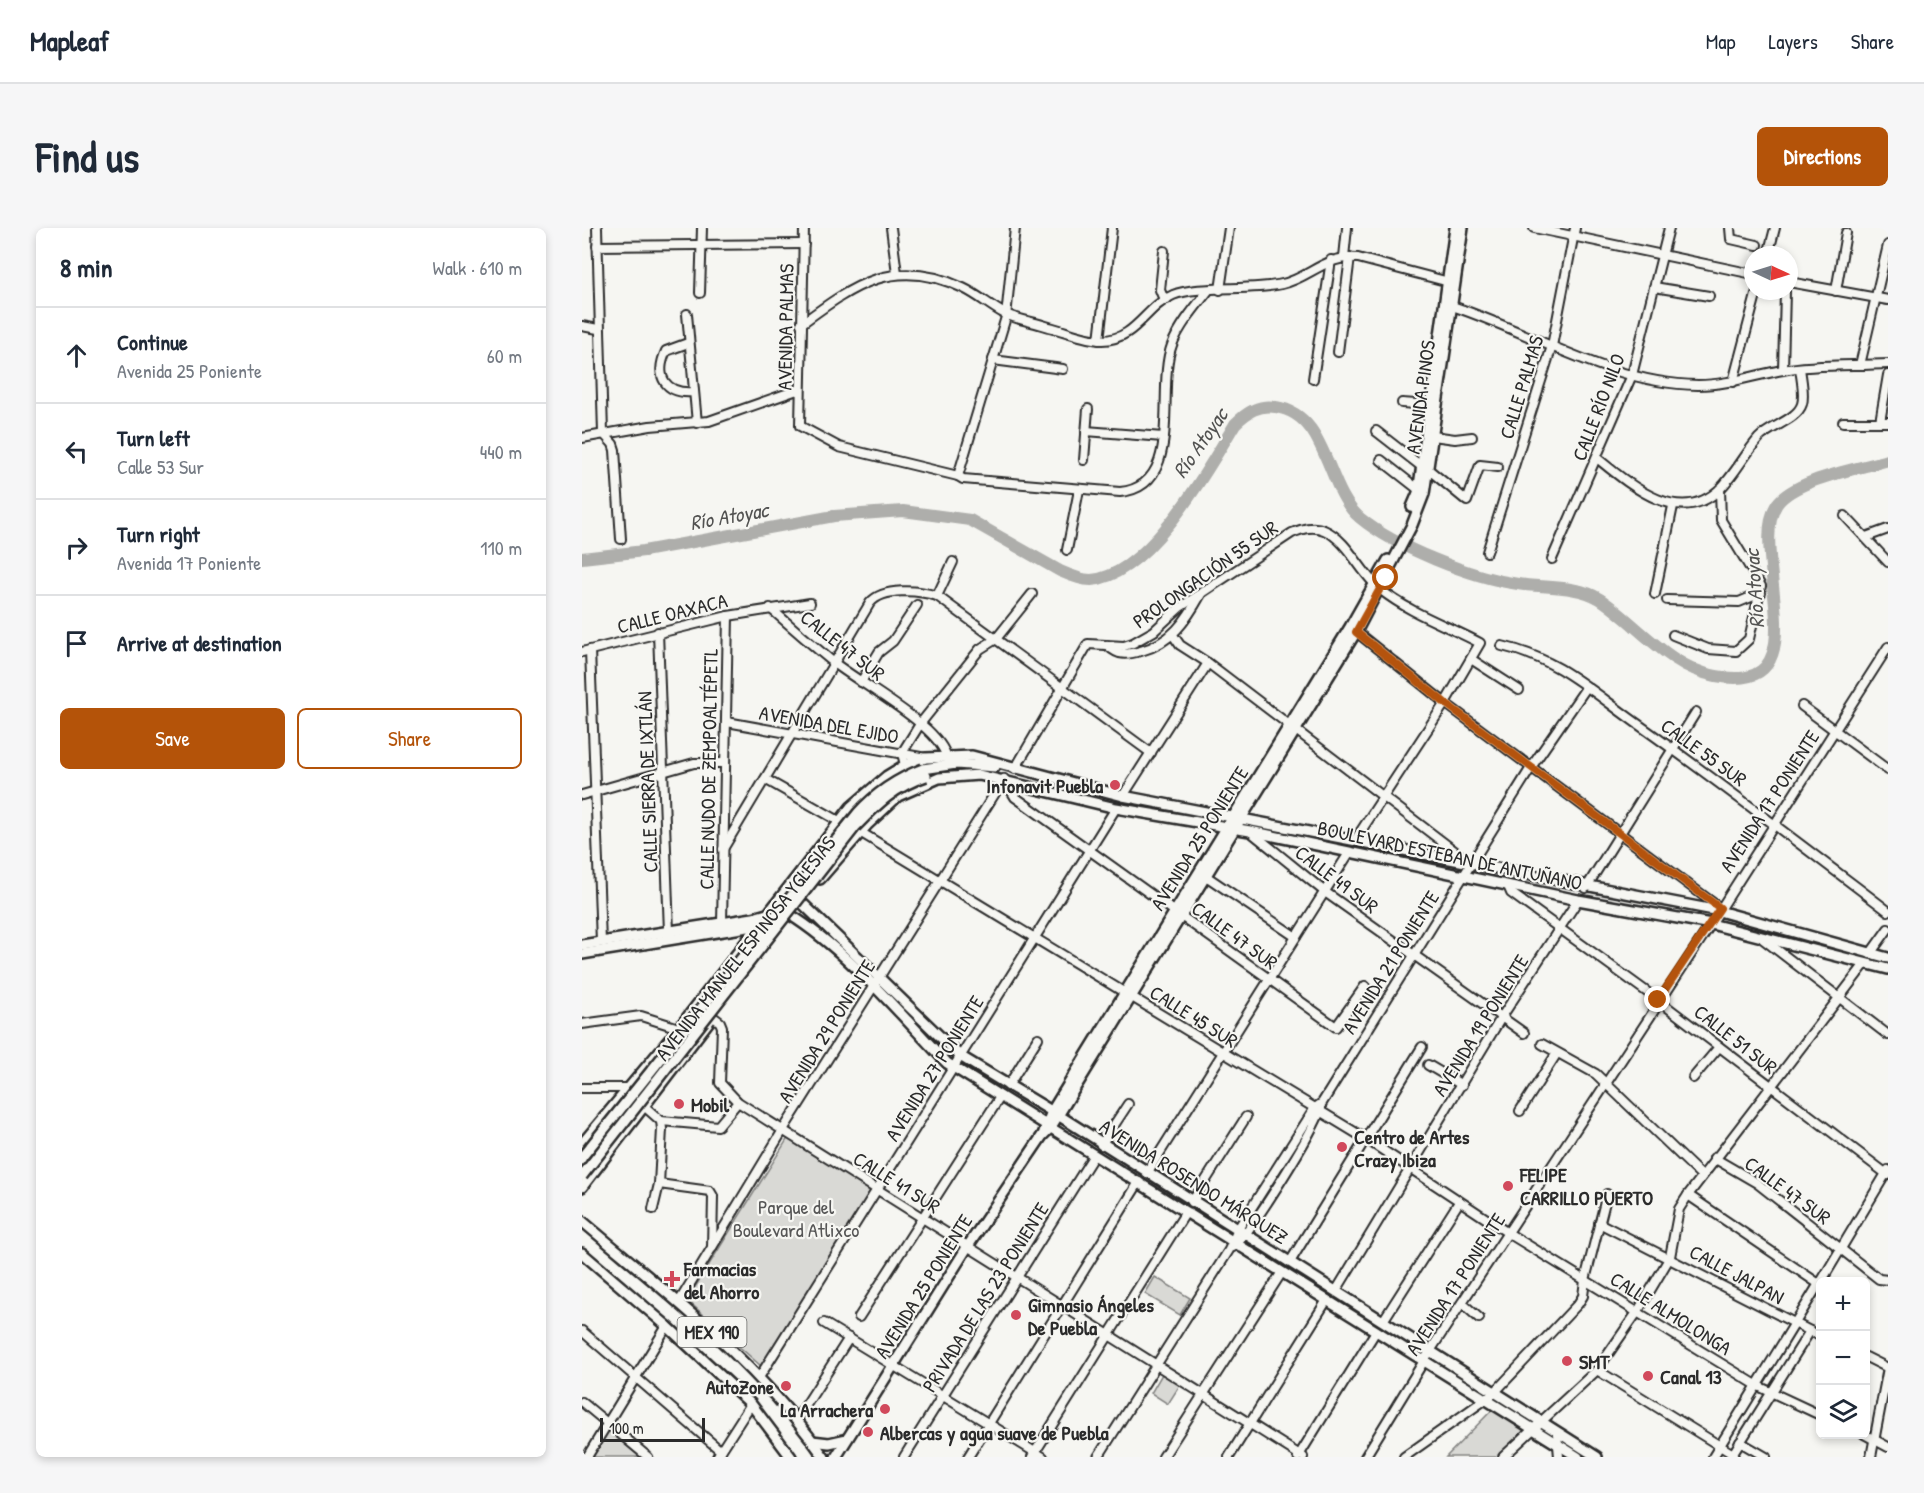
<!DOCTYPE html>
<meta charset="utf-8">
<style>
:root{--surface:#fff;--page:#f6f6f7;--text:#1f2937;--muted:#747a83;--line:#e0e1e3;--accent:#b45309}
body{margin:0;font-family:"Patrick Hand",sans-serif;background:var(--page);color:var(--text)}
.controls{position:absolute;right:18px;bottom:18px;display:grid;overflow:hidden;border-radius:9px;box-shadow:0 3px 9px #0003}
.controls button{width:54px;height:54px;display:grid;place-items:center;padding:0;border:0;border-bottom:2px solid var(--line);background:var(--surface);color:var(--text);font:30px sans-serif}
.compass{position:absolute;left:1162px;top:18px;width:54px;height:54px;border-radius:50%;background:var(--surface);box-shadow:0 3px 9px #0003;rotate:94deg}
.scale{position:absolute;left:18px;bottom:15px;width:105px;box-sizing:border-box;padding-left:6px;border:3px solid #2b2b2b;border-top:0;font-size:16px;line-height:21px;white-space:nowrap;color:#2b2b2b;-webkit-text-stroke:4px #f6f6f2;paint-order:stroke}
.stop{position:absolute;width:18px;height:18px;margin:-14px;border:4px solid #b45309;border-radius:50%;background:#fff}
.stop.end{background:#b45309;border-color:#fff;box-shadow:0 2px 6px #0008}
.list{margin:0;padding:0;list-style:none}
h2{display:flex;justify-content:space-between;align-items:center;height:78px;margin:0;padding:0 24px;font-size:26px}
h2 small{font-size:20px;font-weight:400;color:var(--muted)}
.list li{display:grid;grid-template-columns:39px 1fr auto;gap:18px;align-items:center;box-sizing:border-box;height:96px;padding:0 24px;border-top:2px solid var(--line)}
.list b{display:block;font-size:22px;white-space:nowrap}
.list p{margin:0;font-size:20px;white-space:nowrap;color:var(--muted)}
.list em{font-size:20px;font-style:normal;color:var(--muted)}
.actions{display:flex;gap:12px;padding:18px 24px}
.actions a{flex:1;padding:14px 0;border:2px solid var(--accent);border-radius:9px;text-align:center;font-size:21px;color:var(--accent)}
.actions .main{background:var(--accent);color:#fff}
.icon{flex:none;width:33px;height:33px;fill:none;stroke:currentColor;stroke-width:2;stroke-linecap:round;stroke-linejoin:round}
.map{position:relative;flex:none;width:1306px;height:1229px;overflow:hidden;border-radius:9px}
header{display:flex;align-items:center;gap:36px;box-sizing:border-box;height:84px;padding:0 30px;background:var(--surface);border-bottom:2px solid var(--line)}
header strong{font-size:28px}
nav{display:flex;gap:33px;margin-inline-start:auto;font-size:21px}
.intro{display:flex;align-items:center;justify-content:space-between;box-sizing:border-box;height:144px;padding:0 36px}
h1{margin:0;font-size:42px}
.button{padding:15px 27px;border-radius:9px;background:var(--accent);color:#fff;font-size:21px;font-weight:700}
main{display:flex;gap:36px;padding:0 36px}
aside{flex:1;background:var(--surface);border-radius:9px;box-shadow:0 3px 9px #0003}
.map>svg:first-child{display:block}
.green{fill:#d9d9d5;stroke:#828280;stroke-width:1.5}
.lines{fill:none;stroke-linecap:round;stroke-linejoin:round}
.river{stroke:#aeaeab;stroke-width:12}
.minor-casing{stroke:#2b2b2b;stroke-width:12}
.major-casing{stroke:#2b2b2b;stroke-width:14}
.minor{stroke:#f6f6f2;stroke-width:8}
.major{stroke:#f6f6f2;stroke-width:9}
.major-bridge-casing{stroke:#2b2b2b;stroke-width:14;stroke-linecap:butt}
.major-bridge{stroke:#f6f6f2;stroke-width:9}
.route{stroke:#b45309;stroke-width:8}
.poi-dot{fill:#d1495b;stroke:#f6f6f2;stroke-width:2}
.labels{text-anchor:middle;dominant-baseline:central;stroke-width:4.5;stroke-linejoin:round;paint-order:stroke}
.shield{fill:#f6f6f2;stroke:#686867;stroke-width:1.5}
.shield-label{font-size:18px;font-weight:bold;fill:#2b2b2b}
.street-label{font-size:20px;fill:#2b2b2b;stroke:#f6f6f2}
.poi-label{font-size:20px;font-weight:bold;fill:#2b2b2b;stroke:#f6f6f2;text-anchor:start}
.park-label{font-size:20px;fill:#565656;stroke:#f6f6f2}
.water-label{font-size:21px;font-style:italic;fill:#525251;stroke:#f6f6f2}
</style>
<header>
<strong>Mapleaf</strong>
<nav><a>Map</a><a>Layers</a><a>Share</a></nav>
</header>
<div class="intro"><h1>Find us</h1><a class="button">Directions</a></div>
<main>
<aside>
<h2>8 min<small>Walk · 610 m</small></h2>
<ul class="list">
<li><svg class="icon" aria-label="ahead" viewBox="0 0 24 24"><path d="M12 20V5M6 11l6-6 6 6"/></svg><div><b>Continue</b><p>Avenida 25 Poniente</p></div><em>60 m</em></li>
<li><svg class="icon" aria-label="left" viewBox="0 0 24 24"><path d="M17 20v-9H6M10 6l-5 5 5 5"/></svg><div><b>Turn left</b><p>Calle 53 Sur</p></div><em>440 m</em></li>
<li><svg class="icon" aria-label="right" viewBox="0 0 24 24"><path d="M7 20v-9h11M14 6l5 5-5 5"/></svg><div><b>Turn right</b><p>Avenida 17 Poniente</p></div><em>110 m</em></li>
<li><svg class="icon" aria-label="arrive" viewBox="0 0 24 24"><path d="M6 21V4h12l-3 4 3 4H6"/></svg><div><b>Arrive at destination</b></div></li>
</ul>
<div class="actions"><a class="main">Save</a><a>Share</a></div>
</aside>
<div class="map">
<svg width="1306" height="1229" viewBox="0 0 1306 1229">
<rect width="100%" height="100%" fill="#f6f6f2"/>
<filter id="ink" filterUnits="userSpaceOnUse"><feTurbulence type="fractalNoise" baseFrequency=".0167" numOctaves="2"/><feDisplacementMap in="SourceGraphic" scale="12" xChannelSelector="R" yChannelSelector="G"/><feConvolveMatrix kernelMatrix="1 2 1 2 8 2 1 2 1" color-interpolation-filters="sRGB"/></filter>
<g filter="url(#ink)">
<g class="green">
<path d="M206,910L289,962L179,1138L105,1072Z"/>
<path d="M573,1049L608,1070L598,1087L563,1066Z"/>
<path d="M580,1146L598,1157L586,1176L569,1165Z"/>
<path d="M910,1182L945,1203L916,1229H864Z"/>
<path d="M24,1201L58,1229H7Z"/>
</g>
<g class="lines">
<path class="river" d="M0,330L62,323L252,288L321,283L388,292L478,343C487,347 498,352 509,352C567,348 626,241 653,196C665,184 677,176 694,179C747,187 743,261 778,290C813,319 891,350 936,356C961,360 996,357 1018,371C1056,396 1086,439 1134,448C1243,469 1164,322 1195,276C1213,251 1277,241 1306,232"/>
<g class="minor-casing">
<g id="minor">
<path d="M15,0L21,205L31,216L33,222L39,311"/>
<path d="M222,0L218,198L257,219L376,248"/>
<path d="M309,0L315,45"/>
<path d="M433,0L424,89L376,248L381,251L538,264C604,258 573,161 590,117C597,98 614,78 626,63"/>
<path d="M952,0L1171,46"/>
<path d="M1148,0L1149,11L1175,17"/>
<path d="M15,18L222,16"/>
<path d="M582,23L578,62L580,67L585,71"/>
<path d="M1186,27L1193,0"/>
<path d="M762,29L765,0"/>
<path d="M1207,54L1306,72"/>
<path d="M1072,59L1127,68"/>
<path d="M638,62L647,0"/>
<path d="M1254,63L1264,5"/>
<path d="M118,65L120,0"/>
<path d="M864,76C947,102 1027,156 1116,157C1145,157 1172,147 1201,142C1235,136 1272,138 1306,136"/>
<path d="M105,86L115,195"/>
<path d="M219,96C273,56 313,28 381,60C396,67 408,78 423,86C437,92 453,94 467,99C484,103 503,112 520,112C554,112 563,79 591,67C615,57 669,63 700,56C728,50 742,27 776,30L871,55"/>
<path d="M0,98L16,101"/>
<path d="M517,112L530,0"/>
<path d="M106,115L84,123C72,149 84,166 111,164"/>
<path d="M756,124L768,29"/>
<path d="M411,132L481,141"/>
<path d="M1278,137L1306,17"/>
<path d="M1201,142L1203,63"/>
<path d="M731,151L749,32"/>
<path d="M1151,154L1175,63"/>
<path d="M820,175L848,177"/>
<path d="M1261,194H1306"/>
<path d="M1298,194L1306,147"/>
<path d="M504,203L581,209"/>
<path d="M794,203L839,238"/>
<path d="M851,208L873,211L890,209"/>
<path d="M0,210L68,198L127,193L218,161"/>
<path d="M1015,230C1048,257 1097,300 1138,261C1153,246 1163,226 1177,210C1188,198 1215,192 1220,176C1223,166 1219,150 1218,140"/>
<path d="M502,232L506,181"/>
<path d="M799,232L836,261"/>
<path d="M846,241L885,273L898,237L916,239"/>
<path d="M1263,288L1306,334"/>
<path d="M1284,309L1306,301"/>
<path d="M485,322L497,262"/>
<path d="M905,324L970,118L993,0"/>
<path d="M970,331L1050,147L1087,0"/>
<path d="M1073,366L1091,278"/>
<path d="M355,368L371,334"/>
<path d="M1085,372L1157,374L1179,365"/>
<path d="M188,380C209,398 230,417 251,434C280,457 353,495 364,527"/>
<path d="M772,402L863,475L1138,680"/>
<path d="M76,404L87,704"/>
<path d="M591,407L598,417L626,435L887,634"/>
<path d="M1091,407L1126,421L1154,423L1167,411L1179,358L1139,292L1138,261"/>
<path d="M525,417C537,428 543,427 559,423C589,415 604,393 619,366"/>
<path d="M920,418C975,430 1008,462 1053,494C1139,555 1222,619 1306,683"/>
<path d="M8,422L19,714"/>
<path d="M0,424L146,388L228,375"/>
<path d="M889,431L937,462"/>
<path d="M279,454L297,424L311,413L335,377"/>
<path d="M1220,478L1306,542"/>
<path d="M145,494L344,530"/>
<path d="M323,537L320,525L338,496L398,421L414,411L450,366"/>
<path d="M433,541L506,416L542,418L551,415L572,403L597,380L710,305C720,301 731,297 742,302C766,312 779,346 799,362C828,385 866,398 898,415L863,475L773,612"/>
<path d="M183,551L257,593"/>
<path d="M422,551L433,569L754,799L783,758"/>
<path d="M0,567L112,535H143"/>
<path d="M541,568L626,435"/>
<path d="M278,604L784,911L926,1005L1176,1158L1238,1187"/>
<path d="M669,604L743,664L942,805"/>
<path d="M141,621L288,375C301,359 337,362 355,368L569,525"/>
<path d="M621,646L714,709"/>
<path d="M926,658L929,665L1076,772L1306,947"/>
<path d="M1004,660L1114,484"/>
<path d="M140,695L146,388"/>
<path d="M1181,711L1306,807"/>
<path d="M1288,726L1306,701"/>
<path d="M130,788L138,794L140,799L138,855L156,874L721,1229"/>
<path d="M0,796L59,788L97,800"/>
<path d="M960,816L1014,846L1119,947"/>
<path d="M846,837L880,857"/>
<path d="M1111,850L1137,819"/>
<path d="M426,858L456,810"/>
<path d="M0,860H48"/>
<path d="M62,878L79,893L80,901L77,956L71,981"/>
<path d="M938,883L975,825"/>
<path d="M79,893L136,898L156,874"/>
<path d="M519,917L546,876"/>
<path d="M1132,930L1175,955L1297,1051L1306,1052"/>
<path d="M565,945L767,625"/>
<path d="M77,956L128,963L131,968L130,1020"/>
<path d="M1106,967L1237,1056"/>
<path d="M610,974L664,889"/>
<path d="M1017,995L1238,1108"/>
<path d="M651,1019C667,1008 733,901 739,880"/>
<path d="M708,1034L840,819"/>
<path d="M1239,1054L1306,942"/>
<path d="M754,1063L919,790L996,672"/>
<path d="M97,1074L201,902L422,551"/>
<path d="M880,1075L897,1090"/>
<path d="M277,1089L418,869"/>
<path d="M801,1093L877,974"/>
<path d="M242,1095L461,1229"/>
<path d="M0,1103L139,1223"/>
<path d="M1284,1129L1306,1140"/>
<path d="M1015,1142L1151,1226"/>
<path d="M178,1148L534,580"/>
<path d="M0,1174L66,1229"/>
<path d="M215,1191L267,1110"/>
<path d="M975,1205L977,1229"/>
<path d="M1282,1206L1306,1219"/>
<path d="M1158,1214L1184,1229"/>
<path d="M5,1229L85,1098"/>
<path d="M135,1229L169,1176"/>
<path d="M322,1229L512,927"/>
<path d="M386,1229L557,954"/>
<path d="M450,1229L604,984"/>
<path d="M516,1229L647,1022L656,1001L733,880L740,875L950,538L1004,460"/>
<path d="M581,1229L700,1044"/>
<path d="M647,1229L745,1072"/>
<path d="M716,1229L794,1103"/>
<path d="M783,1229L848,1123L1129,696L1306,419"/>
<path d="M822,1229L911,1166L996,1076L1001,1068L1003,1052L1025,966"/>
<path d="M921,1229L1015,1142L1056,1083L1088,1029L1097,981L1106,967L1283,736"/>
<path d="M1131,1229L1238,1054"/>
<path d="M1149,1229L1228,1103"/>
<path d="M1289,1229L1306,1140"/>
</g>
</g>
<g class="major-casing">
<g id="major">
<path d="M830,279L836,265L873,0"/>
<path d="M341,541L374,536L413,539"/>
<path d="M238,651L285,597L316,568L357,550L397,547L534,580L668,603L996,672L1129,696L1306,741"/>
<path d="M209,677L218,673L378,828L476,887L1015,1229"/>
<path d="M207,686C265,722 318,786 365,835L996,1229"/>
<path d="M0,717L171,690L185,686"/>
<path d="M0,726L178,697"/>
<path d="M462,904L470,883L768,399L806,332"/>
<path d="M0,916L97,800L269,579L305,548L323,537L344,530L390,528L541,568L1137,683L1306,730"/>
<path d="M0,959L128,792"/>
<path d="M0,993C87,1067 176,1134 242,1229"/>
<path d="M0,1025L85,1098L169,1176L209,1229"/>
<path d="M230,1213L247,1215L265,1211"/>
<path d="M254,1229L386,1018L460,908L469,899L774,404L830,297L842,266L881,0"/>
</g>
</g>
<use href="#minor" class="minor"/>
<use href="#major" class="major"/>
<g class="major-bridge-casing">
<g id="major-bridge">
<path d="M0,929L276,585C294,565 315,551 341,541"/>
<path d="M0,948L273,599C295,576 313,558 344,548"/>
</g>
</g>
<use href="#major-bridge" class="major-bridge"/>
</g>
</g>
<g class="lines" filter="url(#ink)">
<path class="route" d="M804,350L774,404L863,475L1138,680L1076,772"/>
</g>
<g class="poi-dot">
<circle cx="533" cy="557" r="6"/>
<circle cx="97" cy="876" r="6"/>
<circle cx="760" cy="919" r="6"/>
<circle cx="926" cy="958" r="6"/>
<path d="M87 1042h6v6h6v6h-6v6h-6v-6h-6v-6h6z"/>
<circle cx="434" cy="1087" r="6"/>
<circle cx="985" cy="1133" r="6"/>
<circle cx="1066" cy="1148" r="6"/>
<circle cx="204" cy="1158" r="6"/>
<circle cx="303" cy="1181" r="6"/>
<circle cx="286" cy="1204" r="6"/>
</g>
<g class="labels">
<rect class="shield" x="95.5" y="1089" width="69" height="30" rx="4.5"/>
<g class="shield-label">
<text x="130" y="1104">MEX 190</text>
</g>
<g class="street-label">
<text transform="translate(203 99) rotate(-89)">AVENIDA PALMAS</text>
<text transform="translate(939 159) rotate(-73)">CALLE PALMAS</text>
<text transform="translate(838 169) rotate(-82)">AVENIDA PINOS</text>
<text transform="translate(1016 179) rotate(-69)">CALLE RÍO NILO</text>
<text transform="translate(623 346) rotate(-35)">PROLONGACIÓN 55 SUR</text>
<text transform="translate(90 385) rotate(-14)">CALLE OAXACA</text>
<text transform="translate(261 417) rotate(38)">CALLE 47 SUR</text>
<text transform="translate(247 496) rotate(10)">AVENIDA DEL EJIDO</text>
<text transform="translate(1122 524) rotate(36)">CALLE 55 SUR</text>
<text transform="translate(126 541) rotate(-89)">CALLE NUDO DE ZEMPOALTÉPETL</text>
<text transform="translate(65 554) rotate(-92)">CALLE SIERRA DE IXTLÁN</text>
<text transform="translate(1187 573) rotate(-57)">AVENIDA 17 PONIENTE</text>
<text transform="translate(617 610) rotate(-58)">AVENIDA 25 PONIENTE</text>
<text transform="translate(868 627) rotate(12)">BOULEVARD ESTEBAN DE ANTUÑANO</text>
<text transform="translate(755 651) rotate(37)">CALLE 49 SUR</text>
<text transform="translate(653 707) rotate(36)">CALLE 47 SUR</text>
<text transform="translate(163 720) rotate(-52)">AVENIDA MANUEL ESPINOSA YGLESIAS</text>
<text transform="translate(808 734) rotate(-58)">AVENIDA 21 PONIENTE</text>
<text transform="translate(612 788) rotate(32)">CALLE 45 SUR</text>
<text transform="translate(898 797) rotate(-58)">AVENIDA 19 PONIENTE</text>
<text transform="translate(244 803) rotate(-58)">AVENIDA 29 PONIENTE</text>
<text transform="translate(1154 811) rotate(38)">CALLE 51 SUR</text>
<text transform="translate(352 840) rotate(-58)">AVENIDA 27 PONIENTE</text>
<text transform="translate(612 953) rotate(32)">AVENIDA ROSENDO MÁRQUEZ</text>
<text transform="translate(315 954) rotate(32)">CALLE 41 SUR</text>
<text transform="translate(1206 962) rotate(36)">CALLE 47 SUR</text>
<text transform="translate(1155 1046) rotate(28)">CALLE JALPAN</text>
<text transform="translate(873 1056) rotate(-57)">AVENIDA 17 PONIENTE</text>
<text transform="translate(341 1058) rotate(-58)">AVENIDA 25 PONIENTE</text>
<text transform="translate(403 1069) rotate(-58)">PRIVADA DE LAS 23 PONIENTE</text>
<text transform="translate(1089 1085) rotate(32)">CALLE ALMOLONGA</text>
</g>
<g class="poi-label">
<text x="521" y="557" text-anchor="end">Infonavit Puebla</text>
<text x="109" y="876">Mobil</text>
<text x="772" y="908">Centro de Artes<tspan x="772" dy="23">Crazy Ibiza</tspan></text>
<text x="938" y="946">FELIPE<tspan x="938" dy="23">CARRILLO PUERTO</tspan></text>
<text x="102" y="1040">Farmacias<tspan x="102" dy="23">del Ahorro</tspan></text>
<text x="446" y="1076">Gimnasio Ángeles<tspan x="446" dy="23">De Puebla</tspan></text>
<text x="997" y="1133">SMT</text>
<text x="1078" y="1148">Canal 13</text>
<text x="192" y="1158" text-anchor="end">AutoZone</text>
<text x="291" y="1181" text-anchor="end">La Arrachera</text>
<text x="298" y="1204">Albercas y agua suave de Puebla</text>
</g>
<g class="park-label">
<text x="214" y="978">Parque del<tspan x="214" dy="23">Boulevard Atlixco</tspan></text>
</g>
<g class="water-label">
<text transform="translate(618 215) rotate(-55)">Río Atoyac</text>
<text transform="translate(147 288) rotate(-10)">Río Atoyac</text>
<text transform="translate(1172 361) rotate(-94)">Río Atoyac</text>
</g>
</g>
</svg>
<div class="controls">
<button>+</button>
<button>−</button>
<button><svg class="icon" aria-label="layers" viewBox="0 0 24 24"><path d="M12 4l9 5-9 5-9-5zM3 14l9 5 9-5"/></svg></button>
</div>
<svg class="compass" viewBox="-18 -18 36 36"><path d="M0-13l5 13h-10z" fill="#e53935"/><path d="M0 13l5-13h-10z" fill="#747a83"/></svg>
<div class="scale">100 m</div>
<div class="stop" style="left:804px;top:350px"></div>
<div class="stop end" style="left:1076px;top:772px"></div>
</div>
</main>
